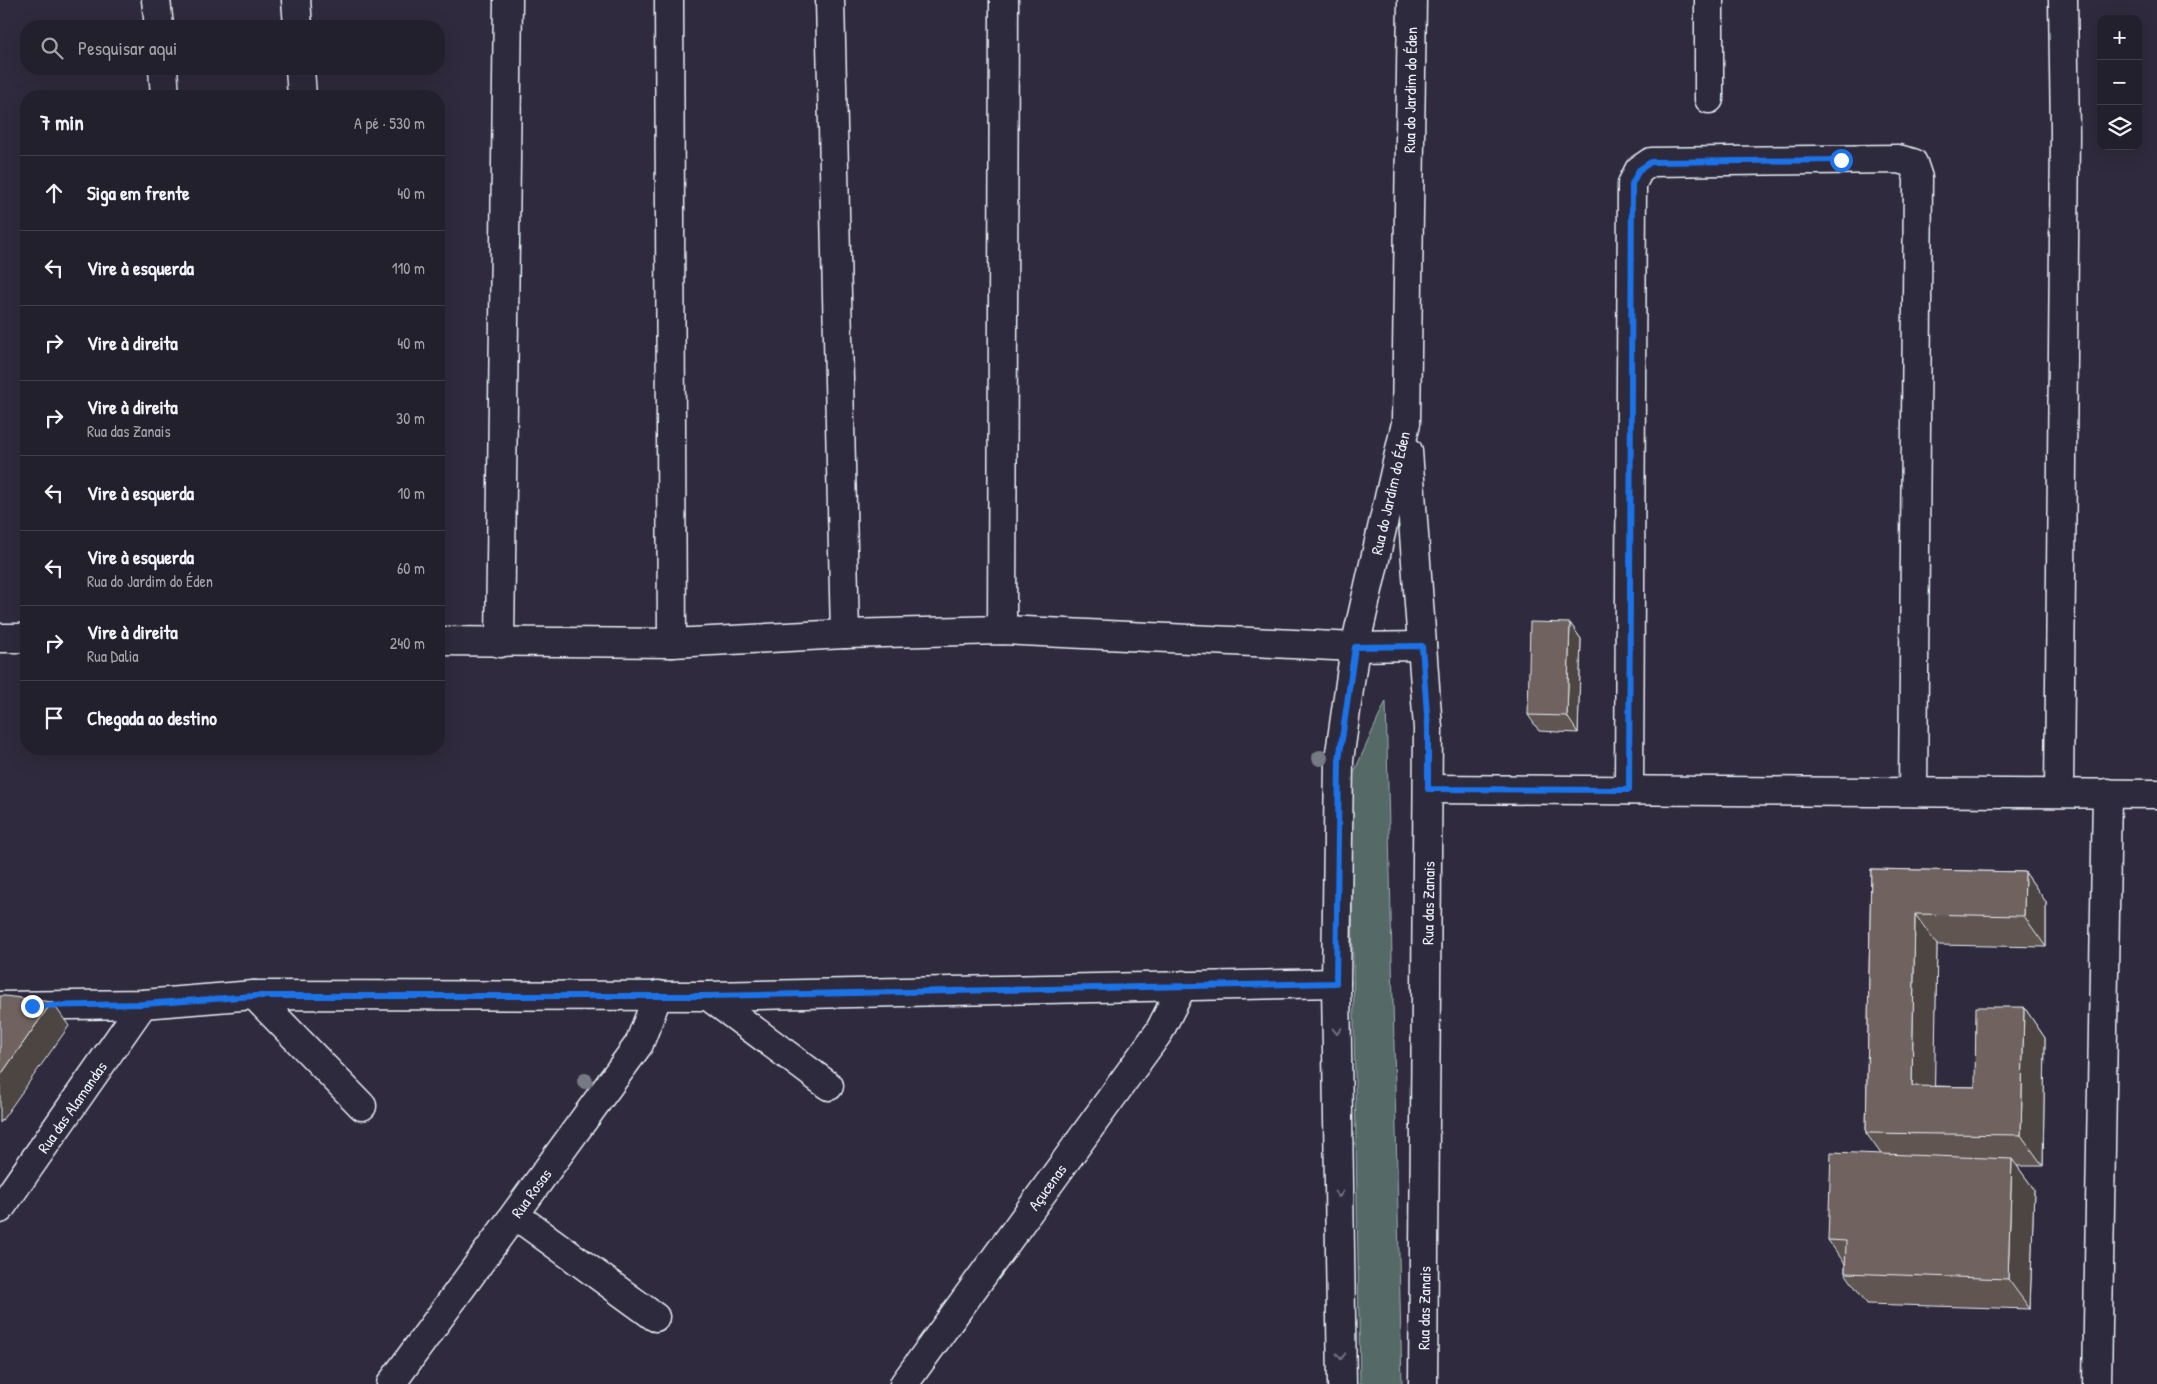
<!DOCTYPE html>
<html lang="pt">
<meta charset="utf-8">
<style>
:root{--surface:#23202e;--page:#2b2836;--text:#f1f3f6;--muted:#a3a3aa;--line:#403e4a}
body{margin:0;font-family:"Patrick Hand",sans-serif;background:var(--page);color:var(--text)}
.controls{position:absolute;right:15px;top:15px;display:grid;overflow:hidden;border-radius:10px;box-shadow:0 5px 20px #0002}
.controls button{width:45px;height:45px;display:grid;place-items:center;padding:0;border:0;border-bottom:1px solid var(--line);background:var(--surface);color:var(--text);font:25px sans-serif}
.stop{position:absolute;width:15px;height:15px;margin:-11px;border:4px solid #1a73e8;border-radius:50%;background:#fff}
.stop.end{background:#1a73e8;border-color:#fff;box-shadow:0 1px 5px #0008}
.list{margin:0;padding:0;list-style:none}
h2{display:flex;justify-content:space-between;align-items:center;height:65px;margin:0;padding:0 20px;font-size:21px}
h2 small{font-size:16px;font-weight:400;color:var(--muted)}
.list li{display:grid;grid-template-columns:32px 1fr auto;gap:15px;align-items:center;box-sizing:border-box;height:75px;padding:0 20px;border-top:1px solid var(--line)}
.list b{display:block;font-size:19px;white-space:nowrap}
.list p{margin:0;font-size:16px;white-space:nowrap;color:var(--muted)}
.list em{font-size:16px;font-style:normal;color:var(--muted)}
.icon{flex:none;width:28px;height:28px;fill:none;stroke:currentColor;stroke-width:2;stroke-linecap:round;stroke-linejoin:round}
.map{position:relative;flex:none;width:2157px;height:1384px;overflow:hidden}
.search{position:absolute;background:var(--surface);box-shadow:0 5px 20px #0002;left:20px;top:20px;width:425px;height:55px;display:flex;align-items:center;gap:12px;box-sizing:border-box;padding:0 18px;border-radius:20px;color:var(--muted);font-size:19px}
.panel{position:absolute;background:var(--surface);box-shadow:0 5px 20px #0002;left:20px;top:90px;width:425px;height:665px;border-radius:20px}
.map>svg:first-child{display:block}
.green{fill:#546a66;stroke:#9eaeaf}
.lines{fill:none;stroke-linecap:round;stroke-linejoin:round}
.minor-casing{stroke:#e8f1f8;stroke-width:31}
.minor{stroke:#2f2a3d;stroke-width:28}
.tree{fill:#747a84}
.wall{fill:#605551;stroke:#e8f1f8}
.shaded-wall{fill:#4e4542;stroke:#e8f1f8}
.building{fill:#70635e;stroke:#e8f1f8}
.oneway{stroke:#70707e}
.route{stroke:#1a73e8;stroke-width:6}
.labels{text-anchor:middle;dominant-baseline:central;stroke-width:4;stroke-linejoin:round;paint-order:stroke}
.street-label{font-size:16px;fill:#e8f1f8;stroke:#2f2a3d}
</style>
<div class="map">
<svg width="2157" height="1384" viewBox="0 0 2157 1384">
<rect width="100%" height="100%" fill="#2f2a3d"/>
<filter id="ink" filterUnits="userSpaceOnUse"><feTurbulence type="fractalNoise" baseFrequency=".02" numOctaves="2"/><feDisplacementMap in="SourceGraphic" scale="10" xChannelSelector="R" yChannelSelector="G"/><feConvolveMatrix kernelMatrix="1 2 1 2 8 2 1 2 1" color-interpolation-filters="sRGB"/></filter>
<g filter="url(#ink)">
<path class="green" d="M1386,701L1402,1384H1360L1350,781Z"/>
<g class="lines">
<g class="minor-casing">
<g id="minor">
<path d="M156,0L159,26"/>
<path d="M296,0L298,26"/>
<path d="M669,0L672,643"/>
<path d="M830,0L845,634"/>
<path d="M1709,0V99"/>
<path d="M163,69L165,96"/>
<path d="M300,69L302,96"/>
<path d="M1408,451L1428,728L1423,1384"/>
<path d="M1002,630L1004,0"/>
<path d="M0,638H26"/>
<path d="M439,641L672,643L845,634L1002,630L1355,647L1422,646"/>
<path d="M500,643L508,0"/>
<path d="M1429,789L2157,794"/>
<path d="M1629,790L1632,184L1639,170L1651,162L1898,159L1913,163L1918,178L1913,792"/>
<path d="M2059,793L2065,133L2063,0"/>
<path d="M254,995L362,1106"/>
<path d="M708,996L829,1086"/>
<path d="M0,1006L143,1004L254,995L708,996L1336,983"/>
<path d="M0,1209L143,1004"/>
<path d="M515,1215L655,1317"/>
<path d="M391,1384L639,1044L658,995"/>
<path d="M904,1384L1159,1032L1183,985"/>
<path d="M1342,1384L1336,983L1339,760L1355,647L1406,423L1412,0"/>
<path d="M2097,1384L2107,793"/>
</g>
</g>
<use href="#minor" class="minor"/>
</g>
<g class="tree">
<circle cx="1320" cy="758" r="8"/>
<circle cx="585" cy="1081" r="8"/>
</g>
<g class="wall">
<path d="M1570,623L1581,639L1578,733L1539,731L1528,715Z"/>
<path d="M1871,869L2025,872L2046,902V947L1937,945L1934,1086L1975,1087L2024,1007L2045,1038L2043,1166H2017L2034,1189L2030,1309L1867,1304L1845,1273V1264L1828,1240L1881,1154L1866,1133Z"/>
</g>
<g class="shaded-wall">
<path d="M1570,623L1581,639L1578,733L1567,716Z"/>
<path d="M2025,872L2046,902V947L2024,916Z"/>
<path d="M1915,914L1937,945L1934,1117L1912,1086Z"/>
<path d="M52,1002L69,1026L0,1123V1076Z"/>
<path d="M2024,1007L2045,1038L2043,1166L2021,1135Z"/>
<path d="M2012,1159L2034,1189L2030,1309L2008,1279Z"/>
</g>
<g class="building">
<path d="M1530,622L1570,623L1567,716L1528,715Z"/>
<path d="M1871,869L2025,872L2024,916L1915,914L1912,1086L1975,1087L1976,1007H2024L2021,1135L1866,1133Z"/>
<path d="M0,996H5L52,1002L0,1076Z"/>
<path d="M1831,1152L2012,1159L2008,1279L1845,1273L1846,1241L1828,1240Z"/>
</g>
<defs><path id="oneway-chevron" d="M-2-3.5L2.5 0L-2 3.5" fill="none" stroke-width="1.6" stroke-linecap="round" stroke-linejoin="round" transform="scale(1.25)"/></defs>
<g class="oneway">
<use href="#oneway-chevron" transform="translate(1337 1031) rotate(89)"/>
<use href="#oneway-chevron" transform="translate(1339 1194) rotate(89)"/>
<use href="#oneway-chevron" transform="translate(1341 1356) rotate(89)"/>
</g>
</g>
<g class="lines" filter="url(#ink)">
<path class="route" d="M32,1006L143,1004L254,996H708L1336,983L1339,760L1355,647L1422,646L1428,728V789L1629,790L1632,184L1639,170L1651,162L1841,160"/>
</g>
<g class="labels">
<g class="street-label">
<text transform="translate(1410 90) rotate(-89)">Rua do Jardim do Éden</text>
<text transform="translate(1390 493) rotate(-77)">Rua do Jardim do Éden</text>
<text transform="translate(1428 903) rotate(-89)">Rua das Zanais</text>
<text transform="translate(72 1107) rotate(-55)">Rua das Alamandas</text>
<text transform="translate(1047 1187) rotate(-54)">Açucenas</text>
<text transform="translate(531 1193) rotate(-54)">Rua Rosas</text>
<text transform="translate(1424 1308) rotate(-89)">Rua das Zanais</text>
</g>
</g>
</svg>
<div class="controls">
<button>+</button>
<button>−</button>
<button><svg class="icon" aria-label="layers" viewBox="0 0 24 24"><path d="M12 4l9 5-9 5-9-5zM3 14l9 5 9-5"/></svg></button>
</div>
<div class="stop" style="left:1841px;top:160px"></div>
<div class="stop end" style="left:32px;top:1006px"></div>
<div class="search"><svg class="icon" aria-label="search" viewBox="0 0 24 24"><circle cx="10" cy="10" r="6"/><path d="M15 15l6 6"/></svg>Pesquisar aqui</div>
<section class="panel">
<h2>7 min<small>A pé · 530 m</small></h2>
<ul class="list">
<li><svg class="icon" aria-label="ahead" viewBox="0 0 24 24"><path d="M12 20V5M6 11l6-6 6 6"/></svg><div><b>Siga em frente</b></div><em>40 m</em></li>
<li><svg class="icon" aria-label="left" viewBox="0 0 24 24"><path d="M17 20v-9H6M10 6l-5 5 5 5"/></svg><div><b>Vire à esquerda</b></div><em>110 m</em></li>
<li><svg class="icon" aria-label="right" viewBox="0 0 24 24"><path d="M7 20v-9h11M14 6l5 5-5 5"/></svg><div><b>Vire à direita</b></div><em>40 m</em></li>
<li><svg class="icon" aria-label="right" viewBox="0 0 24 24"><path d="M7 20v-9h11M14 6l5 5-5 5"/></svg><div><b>Vire à direita</b><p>Rua das Zanais</p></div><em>30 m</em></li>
<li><svg class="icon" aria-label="left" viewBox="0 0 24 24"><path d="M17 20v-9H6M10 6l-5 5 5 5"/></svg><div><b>Vire à esquerda</b></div><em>10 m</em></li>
<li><svg class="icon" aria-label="left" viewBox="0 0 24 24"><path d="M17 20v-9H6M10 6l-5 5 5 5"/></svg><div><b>Vire à esquerda</b><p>Rua do Jardim do Éden</p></div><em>60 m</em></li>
<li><svg class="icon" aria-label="right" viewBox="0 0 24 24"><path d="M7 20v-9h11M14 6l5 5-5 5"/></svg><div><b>Vire à direita</b><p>Rua Dalia</p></div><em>240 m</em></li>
<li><svg class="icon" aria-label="arrive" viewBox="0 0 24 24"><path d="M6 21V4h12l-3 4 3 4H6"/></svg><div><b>Chegada ao destino</b></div></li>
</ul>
</section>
</div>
